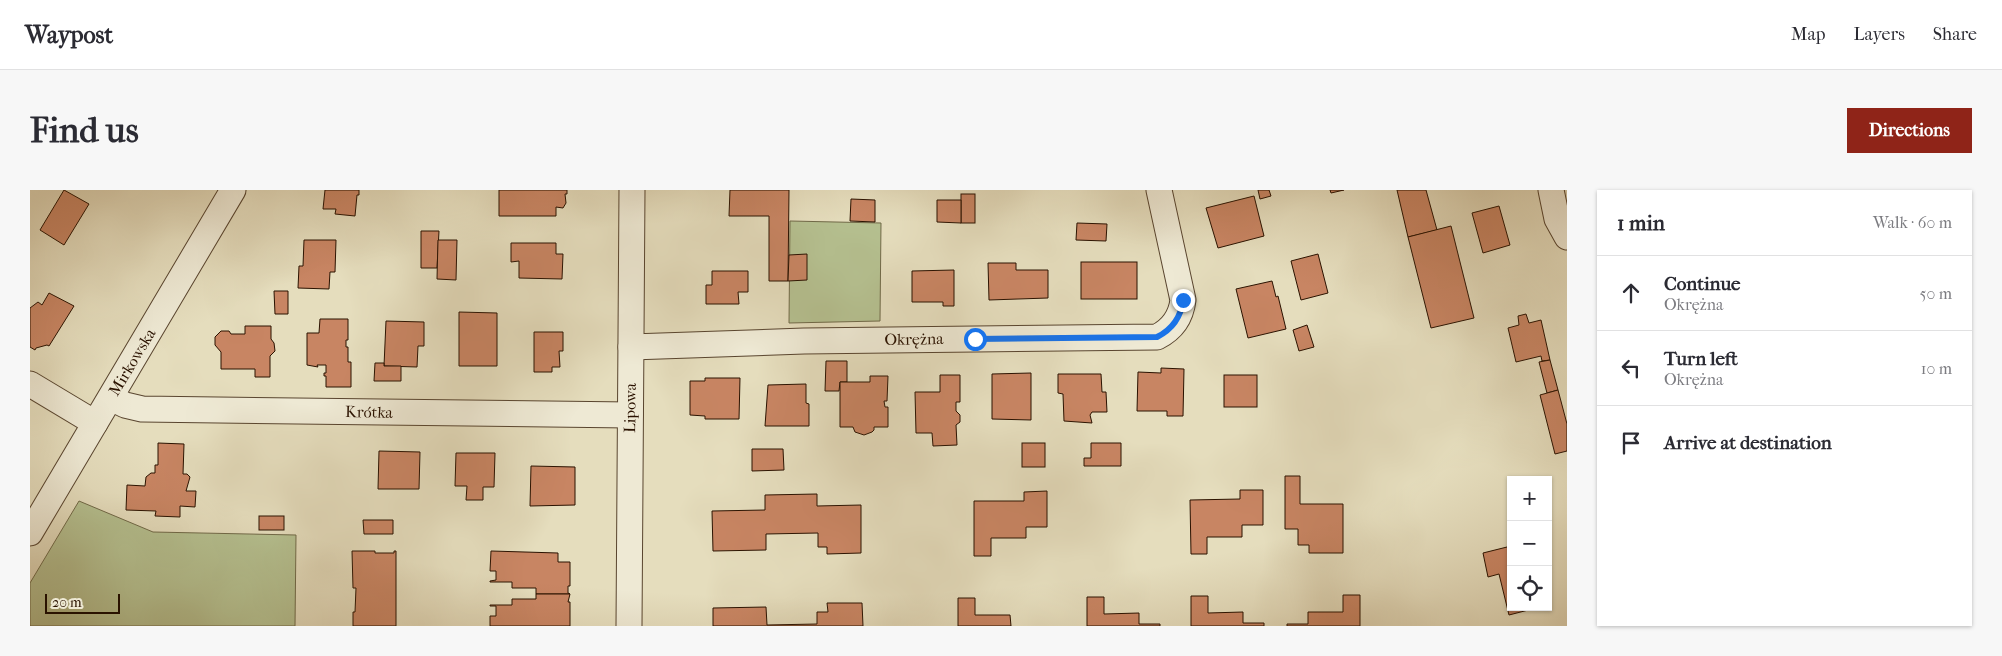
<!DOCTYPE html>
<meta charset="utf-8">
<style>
:root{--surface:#fff;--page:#f7f7f7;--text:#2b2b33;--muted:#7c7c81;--line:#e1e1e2;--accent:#8f2418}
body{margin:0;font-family:"IM FELL French Canon",serif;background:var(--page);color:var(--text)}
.controls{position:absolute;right:15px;bottom:15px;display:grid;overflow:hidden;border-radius:0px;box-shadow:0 1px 4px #0004}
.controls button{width:45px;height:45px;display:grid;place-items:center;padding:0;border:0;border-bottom:1px solid var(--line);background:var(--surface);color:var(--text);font:25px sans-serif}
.scale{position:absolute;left:15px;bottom:12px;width:75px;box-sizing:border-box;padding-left:5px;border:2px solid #2a1200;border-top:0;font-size:14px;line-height:18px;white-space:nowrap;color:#2a1200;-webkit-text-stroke:4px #eee9d4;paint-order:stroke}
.stop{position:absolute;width:15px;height:15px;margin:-11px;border:4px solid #1a73e8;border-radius:50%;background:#fff}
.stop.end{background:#1a73e8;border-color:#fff;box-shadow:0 1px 5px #0008}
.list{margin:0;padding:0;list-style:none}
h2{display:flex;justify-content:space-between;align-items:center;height:65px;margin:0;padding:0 20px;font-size:21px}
h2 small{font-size:16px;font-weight:400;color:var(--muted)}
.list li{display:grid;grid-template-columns:32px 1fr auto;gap:15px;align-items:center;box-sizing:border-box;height:75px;padding:0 20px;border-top:1px solid var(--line)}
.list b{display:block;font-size:19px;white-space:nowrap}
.list p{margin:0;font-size:16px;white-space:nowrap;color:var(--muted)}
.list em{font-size:16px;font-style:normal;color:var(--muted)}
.icon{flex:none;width:28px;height:28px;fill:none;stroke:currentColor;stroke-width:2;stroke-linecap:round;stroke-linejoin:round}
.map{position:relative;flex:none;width:1537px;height:436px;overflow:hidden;border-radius:0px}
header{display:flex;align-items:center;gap:30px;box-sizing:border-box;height:70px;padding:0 25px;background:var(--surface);border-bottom:1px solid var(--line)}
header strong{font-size:24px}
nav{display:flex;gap:28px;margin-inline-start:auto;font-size:18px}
.intro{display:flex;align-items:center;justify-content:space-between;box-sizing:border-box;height:120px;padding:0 30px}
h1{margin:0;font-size:35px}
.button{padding:12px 22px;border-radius:0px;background:var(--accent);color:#fff;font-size:18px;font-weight:700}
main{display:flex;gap:30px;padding:0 30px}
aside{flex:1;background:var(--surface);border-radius:0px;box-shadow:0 1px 4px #0004}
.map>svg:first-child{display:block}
.green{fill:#b5c090;stroke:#706948}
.building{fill:#c88563;stroke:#2a1200}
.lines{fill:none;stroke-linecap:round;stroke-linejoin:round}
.minor-casing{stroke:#59452f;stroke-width:27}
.minor{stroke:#eee9d4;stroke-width:25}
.route{stroke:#1a73e8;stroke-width:6}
.labels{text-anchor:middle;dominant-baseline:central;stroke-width:4.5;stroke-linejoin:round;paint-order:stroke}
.street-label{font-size:16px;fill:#2a1200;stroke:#eee9d4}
</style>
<header>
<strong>Waypost</strong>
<nav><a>Map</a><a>Layers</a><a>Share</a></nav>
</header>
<div class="intro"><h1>Find us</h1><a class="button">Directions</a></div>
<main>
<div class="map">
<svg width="1537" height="436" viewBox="0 0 1537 436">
<rect width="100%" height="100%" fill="#e5ddbd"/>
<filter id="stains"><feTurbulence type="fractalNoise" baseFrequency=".004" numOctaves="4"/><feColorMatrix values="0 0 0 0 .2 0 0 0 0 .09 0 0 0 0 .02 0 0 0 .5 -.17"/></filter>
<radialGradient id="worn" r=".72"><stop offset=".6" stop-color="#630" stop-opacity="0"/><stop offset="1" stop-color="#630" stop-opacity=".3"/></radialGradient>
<g class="green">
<path d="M760,31L851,33L850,131L759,133Z"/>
<path d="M49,311L123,342L266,345L265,436H0V393Z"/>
</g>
<g class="building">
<path d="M34,0L59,14L34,55L10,40Z"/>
<path d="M295,0H329V5H327L325,26L305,24L306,19H293Z"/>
<path d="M469,0H537V4H535L536,13L533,18L526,17V26H469Z"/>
<path d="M700,0H759L758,91H739V26H699Z"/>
<path d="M1228,0H1239L1241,6L1230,9Z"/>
<path d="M1300,0H1314L1301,3Z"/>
<path d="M1367,0H1396L1407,40L1378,47Z"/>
<rect x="931" y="4" width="14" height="29"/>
<path d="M1224,6L1234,46L1188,58L1176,18Z"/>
<path d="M821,9L845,10V32L820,31Z"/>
<path d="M907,10H931V33L907,32Z"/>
<path d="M1469,16L1480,55L1453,63L1442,23Z"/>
<path d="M1047,33L1077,34L1076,51L1046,50Z"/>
<path d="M1421,36L1444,128L1401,138L1378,47Z"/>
<path d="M391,41H409L407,78H391Z"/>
<path d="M274,50H306L305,82H300L299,99L268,98L269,76H273Z"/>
<path d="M408,50H427L426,90L407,89Z"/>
<path d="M481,53H526V64H533L532,89L489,88V71L481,72Z"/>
<path d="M777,64V90L758,91L759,65Z"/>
<path d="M1288,64L1298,103L1271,110L1261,71Z"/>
<rect x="1051" y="72" width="56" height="37"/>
<path d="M958,73H986V80H1018V108L959,110Z"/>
<path d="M924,80V116H913V112H882V81Z"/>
<path d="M682,81H718V102H708L709,114H676V95H682Z"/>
<path d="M1242,91L1246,107L1248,106L1256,139L1218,148L1206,99Z"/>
<path d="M244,101H258V124H245Z"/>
<path d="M19,103L44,116L19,156L17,155L6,158L5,160L0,157V118L8,112L12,115Z"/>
<path d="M429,122L467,123V176H429Z"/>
<path d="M1496,124L1499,133L1511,130L1520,170L1512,171L1511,166L1486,172L1478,138L1489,135L1488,126Z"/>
<path d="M290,129H318V150H316V157H318V172H321V197H296V186H294V183H296V175H287L288,177L277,175V143H289Z"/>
<path d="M356,131L394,132V156H388L387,177L354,176Z"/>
<path d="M1277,135L1284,157L1269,161L1263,140Z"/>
<path d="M215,136H241V149L244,153L245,161L240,166V187H225V179H191V162L185,155V147L191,141H199L201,144H215Z"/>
<path d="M504,142H533V161H529L530,177H522V182H504Z"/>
<path d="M1520,170L1528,200L1517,203L1509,172Z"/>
<path d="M796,171H817V192H810L809,201H795Z"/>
<path d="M345,173H354V176H371V191H344Z"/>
<path d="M1131,178L1154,179L1153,226H1137V221H1107L1108,182L1131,183Z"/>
<path d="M1001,183V230L962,229V184Z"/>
<path d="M1028,184H1071L1072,202H1076L1077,222H1062L1060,225L1062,233L1034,231L1033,204L1028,203Z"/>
<path d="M910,185H930V212H926V221L930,225V232L926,235L927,255L903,256L902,243H886L885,202H910Z"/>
<rect x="1194" y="185" width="33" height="32"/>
<path d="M840,186H858L857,211H854L855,217H858V237H844V240L842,242L834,245L825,242L823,237H810V192H840Z"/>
<path d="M675,188H710L709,229H675V226L660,225V191H675Z"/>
<path d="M776,194V213L779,214V236H735L738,195Z"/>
<path d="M1528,200L1537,234V261L1525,264L1510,205Z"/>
<path d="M128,253L154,254L153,284H157L160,287L156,301H166L165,317L150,316V327L125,326L126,321L96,320L97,295L115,296L116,287L121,283H125V275H128Z"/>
<rect x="992" y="253" width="23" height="24"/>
<path d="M1061,253H1091V276H1054V268H1061Z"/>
<path d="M722,259H753L754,280L722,281Z"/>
<path d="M349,261L390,262L389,299H348Z"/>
<path d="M426,263H465L464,297H453V310H436L437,296H425Z"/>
<path d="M501,276L545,277V315L500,316Z"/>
<path d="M1255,286H1270V314H1313V363H1279V355H1268V339H1255Z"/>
<path d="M1210,300H1233V335H1212V347H1177V364H1161L1160,310L1210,309Z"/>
<path d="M1017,301V337H996V348H961V366H944V311H994V302Z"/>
<path d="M787,304V316L831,315V363L797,364V357H788V343L736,344V360L683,361L682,321L735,320V305Z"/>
<rect x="229" y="326" width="25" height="14"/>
<path d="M333,330H363V344H334Z"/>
<path d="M1481,356V417H1510L1479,425L1469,384L1458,387L1453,363Z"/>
<path d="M322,361H345V363H364V361H366V436H323V422H325L326,398H323Z"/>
<path d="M461,361L528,363V372H540V396H538V403L540,404H506V398H482V392H460V391L466,390V381H460Z"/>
<path d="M506,404H540L538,412H540V436H460V426H466V416H460V415H482V409H506Z"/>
<path d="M1313,405H1330V436H1257V434H1278V422H1313Z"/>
<path d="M1161,406H1178V423L1213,422V433H1234V436H1161Z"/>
<path d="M1057,407H1074V424L1109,423V434H1130V436H1057Z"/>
<path d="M928,408H945V425H980L981,436H928Z"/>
<path d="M797,413H832L833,436H683V418L736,417L737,435L787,434V422H798Z"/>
</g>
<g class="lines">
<g class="minor-casing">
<g id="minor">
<path d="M1521,0L1527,29L1537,47"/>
<path d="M601,157L774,151L1127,147C1143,139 1151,127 1153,110L1129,0"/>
<path d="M0,194L65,233"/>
<path d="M81,208L95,215L112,219L600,225"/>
<path d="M0,343L203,0"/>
<path d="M599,436L602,0"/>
</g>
</g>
<use href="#minor" class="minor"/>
</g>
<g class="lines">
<path class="route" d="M945,149L1127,147C1143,139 1151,127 1153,110"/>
</g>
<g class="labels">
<g class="street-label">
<text transform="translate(884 149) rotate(-1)">Okrężna</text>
<text transform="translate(102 172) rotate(-59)">Mirkowska</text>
<text transform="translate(600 218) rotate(-89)">Lipowa</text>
<text transform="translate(339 222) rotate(1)">Krótka</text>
</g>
</g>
<rect width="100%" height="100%" filter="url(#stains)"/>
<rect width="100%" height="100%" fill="url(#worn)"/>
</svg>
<div class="controls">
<button>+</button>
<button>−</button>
<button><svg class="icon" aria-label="locate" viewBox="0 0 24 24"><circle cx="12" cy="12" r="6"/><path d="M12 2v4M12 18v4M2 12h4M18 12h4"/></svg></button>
</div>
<div class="scale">20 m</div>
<div class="stop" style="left:945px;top:149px"></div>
<div class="stop end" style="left:1153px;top:110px"></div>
</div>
<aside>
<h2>1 min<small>Walk · 60 m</small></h2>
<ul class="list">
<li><svg class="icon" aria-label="ahead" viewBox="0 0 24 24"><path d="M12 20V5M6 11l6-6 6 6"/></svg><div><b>Continue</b><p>Okrężna</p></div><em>50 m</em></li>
<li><svg class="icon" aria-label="left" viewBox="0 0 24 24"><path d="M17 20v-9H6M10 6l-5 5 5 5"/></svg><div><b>Turn left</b><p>Okrężna</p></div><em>10 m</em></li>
<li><svg class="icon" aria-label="arrive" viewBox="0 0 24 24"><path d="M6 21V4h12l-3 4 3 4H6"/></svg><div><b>Arrive at destination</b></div></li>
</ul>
</aside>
</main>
